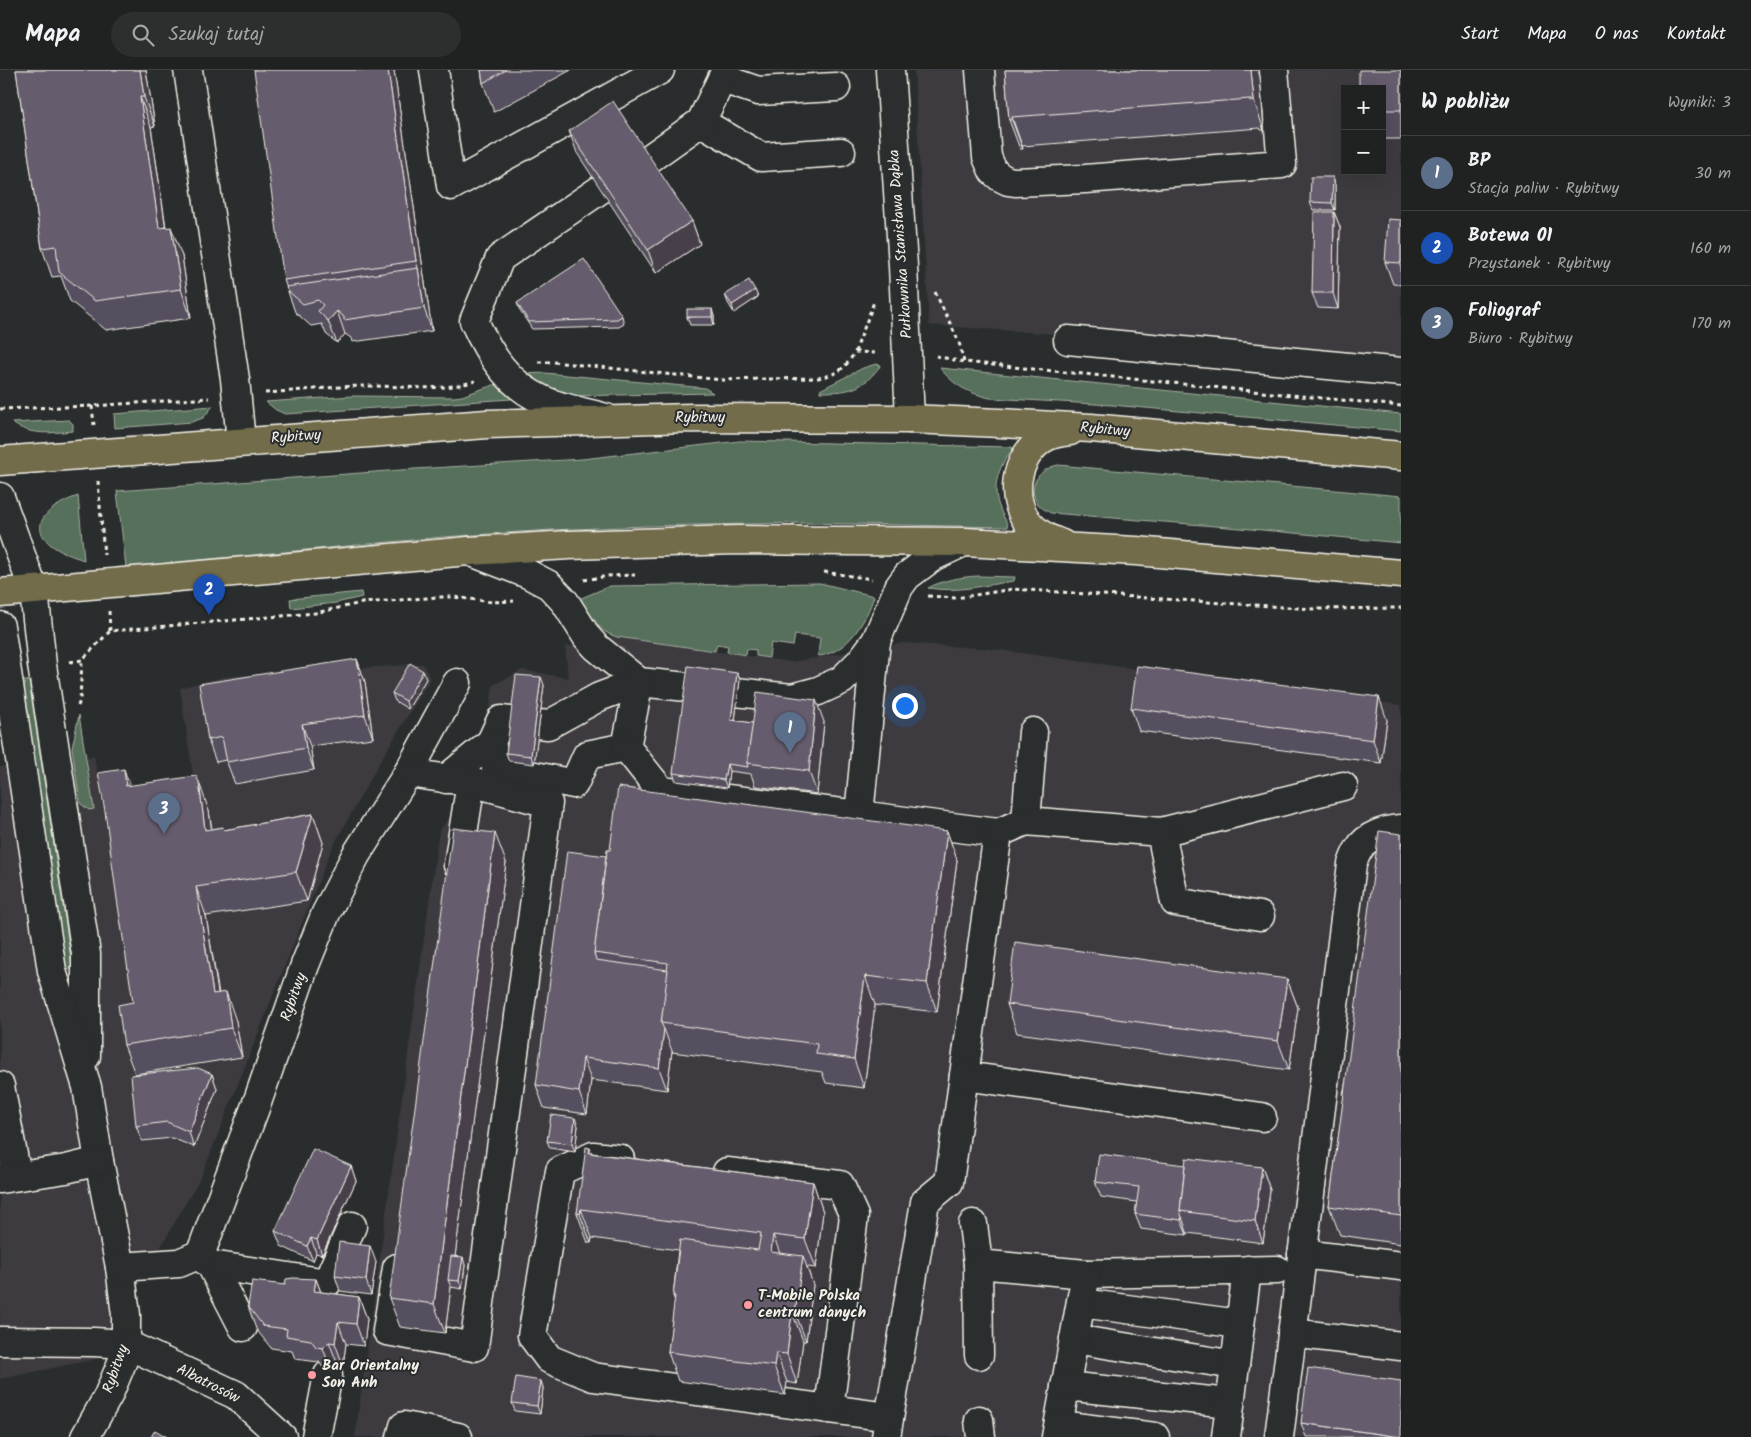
<!DOCTYPE html>
<html lang="pl">
<meta charset="utf-8">
<style>
:root{--surface:#202222;--page:#2d2f2f;--text:#f1f3f6;--muted:#a2a4a5;--line:#3d3f40;--accent:#ea580c}
body{margin:0;font-family:Kalam,sans-serif;background:var(--page);color:var(--text)}
.controls{position:absolute;right:15px;top:15px;display:grid;overflow:hidden;border-radius:0px;box-shadow:0 5px 20px #0002}
.controls button{width:45px;height:45px;display:grid;place-items:center;padding:0;border:0;border-bottom:1px solid var(--line);background:var(--surface);color:var(--text);font:25px sans-serif}
.you{position:absolute;left:904px;top:635px;width:18px;height:18px;margin:-12px;border:4px solid #fff;border-radius:50%;background:#1a73e8;box-shadow:0 0 0 8px #1a73e833}
.badge{display:grid;place-items:center;width:32px;height:32px;border-radius:50%;background:var(--accent);color:#fff;font-size:16px;font-weight:700}
.pin{position:absolute;translate:-50% -41px;filter:drop-shadow(0 1px 2px #0008)}
.pin::after{content:'';position:absolute;top:26px;width:18px;height:15px;background:inherit;clip-path:polygon(0 0,100% 0,50% 100%)}
.list{margin:0;padding:0;list-style:none}
h2{display:flex;justify-content:space-between;align-items:center;height:65px;margin:0;padding:0 20px;font-size:21px}
h2 small{font-size:16px;font-weight:400;color:var(--muted)}
.list li{display:grid;grid-template-columns:32px 1fr auto;gap:15px;align-items:center;box-sizing:border-box;height:75px;padding:0 20px;border-top:1px solid var(--line)}
.list b{display:block;font-size:19px;white-space:nowrap}
.list p{margin:0;font-size:16px;white-space:nowrap;color:var(--muted)}
.list em{font-size:16px;font-style:normal;color:var(--muted)}
.icon{flex:none;width:28px;height:28px;fill:none;stroke:currentColor;stroke-width:2;stroke-linecap:round;stroke-linejoin:round}
.map{position:relative;flex:none;width:1401px;height:1367px;overflow:hidden}
header{display:flex;align-items:center;gap:30px;box-sizing:border-box;height:70px;padding:0 25px;background:var(--surface);border-bottom:1px solid var(--line)}
header strong{font-size:24px}
nav{display:flex;gap:28px;margin-inline-start:auto;font-size:18px}
.search{width:350px;height:45px;background:var(--page);display:flex;align-items:center;gap:12px;box-sizing:border-box;padding:0 18px;border-radius:28px;color:var(--muted);font-size:19px}
main{display:flex}
aside{flex:1;background:var(--surface)}
.map>svg:first-child{display:block}
.built{fill:#3c3b41;fill-rule:evenodd}
.green{fill:#576f5c;stroke:#a6b0a2}
.lines{fill:none;stroke-linecap:round;stroke-linejoin:round}
.minor-casing{stroke:#f4f1e8;stroke-width:31}
.major-casing{stroke:#f4f1e8;stroke-width:31}
.path{stroke:#f4f1e8;stroke-width:3;stroke-dasharray:4 4;stroke-linecap:butt}
.minor{stroke:#2a2d2e;stroke-width:28}
.major{stroke:#726c4b;stroke-width:28}
.wall{fill:#574f5e;stroke:#f4f1e8}
.shaded-wall{fill:#47404c;stroke:#f4f1e8}
.building{fill:#655c6d;stroke:#f4f1e8}
.poi-dot{fill:#ff9aa2;stroke:#2a2d2e;stroke-width:2}
.labels{text-anchor:middle;dominant-baseline:central;stroke-width:4;stroke-linejoin:round;paint-order:stroke}
.street-label{font-size:15px;fill:#f4f1e8;stroke:#2a2d2e}
.poi-label{font-size:15px;font-weight:bold;fill:#f4f1e8;stroke:#2a2d2e;text-anchor:start}
</style>
<header>
<strong>Mapa</strong>
<div class="search"><svg class="icon" aria-label="search" viewBox="0 0 24 24"><circle cx="10" cy="10" r="6"/><path d="M15 15l6 6"/></svg>Szukaj tutaj</div>
<nav><a>Start</a><a>Mapa</a><a>O nas</a><a>Kontakt</a></nav>
</header>
<main>
<div class="map">
<svg width="1401" height="1367" viewBox="0 0 1401 1367">
<rect width="100%" height="100%" fill="#2a2d2e"/>
<filter id="ink" filterUnits="userSpaceOnUse"><feTurbulence type="fractalNoise" baseFrequency=".02" numOctaves="2"/><feDisplacementMap in="SourceGraphic" scale="10" xChannelSelector="R" yChannelSelector="G"/><feConvolveMatrix kernelMatrix="1 2 1 2 8 2 1 2 1" color-interpolation-filters="sRGB"/></filter>
<g filter="url(#ink)">
<g class="built">
<path d="M914,0H1401V289L929,255ZM1345,19H1382V101H1345Z"/>
<path d="M612,567L792,592L903,573L992,579L1401,635V1367H355L439,761L481,709L493,615L522,600L568,608L565,577Z"/>
<path d="M423,594L430,609L382,688L331,780L201,1107L96,1289L0,1309V697L94,686L102,732L195,719L180,618L223,607Z"/>
</g>
<g class="green">
<path d="M876,294L881,295C862,320 850,322 820,322V320L863,298Z"/>
<path d="M940,298L1401,344V361L1112,335L990,328C969,323 954,316 940,298Z"/>
<path d="M545,303L705,318L713,323L569,326L558,324L522,304Z"/>
<path d="M499,313L512,327L511,329L285,344L276,340L266,332L352,326L454,327L462,326Z"/>
<path d="M213,336L203,348L192,352L115,358L114,344Z"/>
<path d="M69,350L73,354V361C51,363 31,366 12,353Z"/>
<path d="M740,371L1011,377L1013,378L1012,380C998,398 991,417 1000,439C1002,445 1007,451 1008,457L802,453L645,456L551,460L442,467L126,497L117,421L415,399L582,389Z"/>
<path d="M1058,395L1401,426V473L1240,458L1051,443C1045,440 1039,437 1036,431C1027,413 1042,398 1058,395Z"/>
<path d="M78,426L84,490C72,486 60,482 51,475C23,451 58,433 78,426Z"/>
<path d="M978,506L1015,507L1014,511C985,515 957,523 928,518C943,510 960,507 978,506Z"/>
<path d="M820,513L874,526C866,551 849,581 820,586L818,585L820,568L795,565L793,576L771,573L769,588L756,586V580L747,579L746,585L727,582L728,576L717,574L715,581L617,567C597,562 589,544 579,529L610,516Z"/>
<path d="M361,522L362,527L336,533L291,538L290,529Z"/>
<path d="M21,611H29L72,896L69,900L65,899Z"/>
<path d="M79,645L94,739L89,740L80,733L72,678Z"/>
</g>
<g class="lines">
<g class="minor-casing">
<g id="minor">
<path d="M188,0L235,309L241,372"/>
<path d="M434,0L451,116L660,0"/>
<path d="M890,0L903,196L910,349"/>
<path d="M980,0L987,87L993,101L1000,107L1008,111L1015,112L1085,109L1282,94L1274,0"/>
<path d="M723,9L758,21L836,17"/>
<path d="M701,52L761,87L841,82"/>
<path d="M646,91L701,52L726,0"/>
<path d="M601,119L500,188L474,251C489,284 508,315 543,330C562,339 586,342 606,348"/>
<path d="M1068,270L1401,302"/>
<path d="M0,427L34,521L42,595L86,884V986"/>
<path d="M469,481L528,504L549,515L565,532L587,567L596,577L639,612L792,628L818,621L842,610L860,592L876,571L899,517L907,506L934,486L964,472"/>
<path d="M0,556L52,901L87,1017L99,1091L120,1197L126,1245V1274L123,1290L108,1326L85,1367"/>
<path d="M876,571L859,745L998,763L949,1112L925,1132L886,1367"/>
<path d="M639,612L626,677L587,685L574,714L496,698L491,672L501,650L548,655L599,627Z"/>
<path d="M626,677L661,721L859,745"/>
<path d="M446,709L491,672"/>
<path d="M1026,751L1033,662"/>
<path d="M1161,762L1343,716"/>
<path d="M998,763L1026,751L1161,762L1175,832L1260,846"/>
<path d="M458,795L471,712"/>
<path d="M964,1006L1262,1047"/>
<path d="M0,1016L17,1106"/>
<path d="M620,1089L593,1086L560,1101L532,1266L549,1289L593,1307L889,1347"/>
<path d="M727,1102L840,1115L854,1146L829,1339"/>
<path d="M0,1109L66,1099L99,1091"/>
<path d="M973,1154L978,1194"/>
<path d="M1302,1184L1401,1196"/>
<path d="M201,1187L211,1195L243,1257"/>
<path d="M211,1195L327,1213L352,1156"/>
<path d="M120,1197L179,1193L198,1185L203,1177L258,1030L305,895L326,843L356,785L408,703L457,613"/>
<path d="M397,1198L387,1261L474,1277L548,733L471,712L408,703"/>
<path d="M1086,1204L1277,1200"/>
<path d="M1081,1233L1240,1254"/>
<path d="M1292,1263L1401,1276"/>
<path d="M1074,1269L1235,1295"/>
<path d="M0,1271L94,1272L126,1274L236,1325L282,1367"/>
<path d="M979,1285L978,1194L1086,1204L1056,1367"/>
<path d="M1065,1316L1230,1333"/>
<path d="M979,1350L981,1367"/>
<path d="M1059,1355L1155,1367"/>
<path d="M316,1367L328,1305"/>
<path d="M401,1367L404,1356L458,1367"/>
<path d="M1226,1367L1247,1200"/>
<path d="M1279,1367L1352,794C1354,789 1356,783 1359,779C1367,765 1386,760 1401,759"/>
</g>
</g>
<g class="major-casing">
<g id="major">
<path d="M0,391L487,354L690,348L910,349L1000,353L1091,358L1401,386"/>
<path d="M1062,474C1055,471 1047,469 1041,464C1008,443 1010,393 1041,370C1049,364 1059,362 1070,361"/>
<path d="M0,523L469,481L569,475L737,470L964,472L1136,481L1401,504"/>
</g>
</g>
<g class="path">
<path d="M935,222L959,272L964,292"/>
<path d="M855,282L874,232"/>
<path d="M936,286L964,292L1401,336"/>
<path d="M538,292H553L722,310L818,308C838,304 844,300 855,282L877,283"/>
<path d="M265,323C297,321 329,317 361,316C400,315 438,323 475,311"/>
<path d="M92,336L94,355"/>
<path d="M0,339L92,336L209,328"/>
<path d="M98,411L104,485"/>
<path d="M824,502L872,509"/>
<path d="M584,510L608,506L635,505"/>
<path d="M928,526L956,528L1013,519L1314,539L1401,538"/>
<path d="M109,541L110,561"/>
<path d="M70,592L82,590L110,561L315,543L362,533L439,527H454L492,532L514,531"/>
<path d="M78,636L80,630L82,590"/>
</g>
<use href="#minor" class="minor"/>
<use href="#major" class="major"/>
</g>
<g class="wall">
<path d="M16,0H146L155,56L151,57L166,157L182,186L191,248L106,260L70,231L61,206L52,207L42,178Z"/>
<path d="M394,0L432,261L352,272L351,268L345,264L337,273L326,264L322,254L311,256L295,242L284,210Z"/>
<path d="M481,0H571L494,42L483,13Z"/>
<path d="M1005,0H1258L1260,7L1264,60H1261L1260,58L1022,76L1023,79H1020L1009,50Z"/>
<path d="M1401,0V69H1382V19Z"/>
<path d="M569,61L692,151L700,174L656,203L577,83Z"/>
<path d="M1333,107L1335,115V140H1313L1310,132Z"/>
<path d="M1334,142L1340,157L1338,239L1318,238L1312,223Z"/>
<path d="M1401,150V215L1393,214L1385,192Z"/>
<path d="M755,220L758,227L734,243L728,233L725,225Z"/>
<path d="M517,233L622,246L624,254L619,257L532,259L520,241Z"/>
<path d="M714,246V255H690L687,247Z"/>
<path d="M357,589L365,612L373,668L310,676L314,700L235,714L226,690L216,692L208,670Z"/>
<path d="M426,609L408,639L395,631L392,623Z"/>
<path d="M740,610L735,651L753,653L824,652L817,724L755,716L751,704L729,701L727,718L676,711L673,703Z"/>
<path d="M544,615L534,694L509,691L506,683Z"/>
<path d="M1131,638L1387,650L1381,693L1139,661Z"/>
<path d="M130,716L209,741L212,759L224,760L313,744L323,773L307,831L206,846L219,924L236,951L242,987L135,1004L124,975L133,932Z"/>
<path d="M947,761L957,790L937,942L875,935L864,1018L826,1013L822,1002L672,982V981L667,1020L591,1010L587,1044L544,1038L536,1015L606,786L610,780Z"/>
<path d="M1401,764V1174L1340,1165L1329,1136L1344,1026L1343,1024Z"/>
<path d="M506,792L455,1186L465,1195L462,1219L451,1217L445,1263L400,1257L389,1228Z"/>
<path d="M1287,909L1298,938L1289,1000L1017,963L1007,934Z"/>
<path d="M212,1004L217,1019L194,1077L172,1068L142,1071L136,1056Z"/>
<path d="M578,1056L575,1082L550,1078L547,1071Z"/>
<path d="M590,1078L592,1083L813,1112L823,1142L816,1198L807,1197L813,1215L806,1271H803L797,1314L787,1312L785,1325L678,1311L668,1282L675,1231L673,1226L678,1180L592,1168L591,1173H588L577,1143Z"/>
<path d="M1185,1095L1262,1097L1270,1120L1263,1173L1188,1163L1187,1162V1165L1141,1159L1135,1144L1137,1132L1101,1127L1095,1112Z"/>
<path d="M351,1096L356,1111L322,1185L316,1183L313,1191L281,1176L275,1161Z"/>
<path d="M376,1192L371,1225L340,1221L335,1206Z"/>
<path d="M316,1209L321,1222L359,1227L367,1249L364,1276L346,1274L343,1295H338L331,1300L324,1299L319,1292L295,1289L292,1281L271,1278L256,1259L248,1236L285,1215Z"/>
<path d="M541,1311L543,1318L540,1344L515,1341L512,1333Z"/>
<path d="M1301,1353L1401,1367H1306Z"/>
</g>
<g class="shaded-wall">
<path d="M140,0H146L155,56L144,27Z"/>
<path d="M388,0H394L432,261L424,238L418,198L416,191Z"/>
<path d="M1251,0H1258L1260,7L1264,60L1254,31Z"/>
<path d="M140,27L151,57L170,187L159,158Z"/>
<path d="M1012,47L1022,76L1023,79L1012,50Z"/>
<path d="M1333,107L1335,115V140L1332,133Z"/>
<path d="M1334,142L1340,157L1338,239L1333,223Z"/>
<path d="M692,151L700,174L656,203L648,180Z"/>
<path d="M171,157L182,186L191,248L181,219Z"/>
<path d="M755,220L758,227L734,243L732,235Z"/>
<path d="M712,239L714,246V255L712,247Z"/>
<path d="M337,241L345,264L337,273L328,251Z"/>
<path d="M357,589L365,612L373,668L365,645Z"/>
<path d="M423,601L426,609L408,639L406,631Z"/>
<path d="M737,603L740,610L734,658L731,650Z"/>
<path d="M541,607L544,615L534,694L531,686Z"/>
<path d="M1379,627L1387,650L1381,693L1373,670Z"/>
<path d="M816,630L824,652L817,724L809,701Z"/>
<path d="M302,654L310,676L314,700L306,678Z"/>
<path d="M727,694L729,701L727,718L724,710Z"/>
<path d="M124,699L134,728L126,716Z"/>
<path d="M199,712L209,741L216,790L205,760Z"/>
<path d="M313,744L323,773L307,831L296,802Z"/>
<path d="M947,761L957,790L937,942L927,913Z"/>
<path d="M495,763L506,792L452,1210H448L451,1217L445,1263L434,1234Z"/>
<path d="M196,817L206,846L223,954L213,924Z"/>
<path d="M865,906L875,935L864,1018L854,989Z"/>
<path d="M1287,909L1298,938L1289,1000L1278,971Z"/>
<path d="M226,922L236,951L242,987L231,958Z"/>
<path d="M664,959L672,981L667,1020L659,998Z"/>
<path d="M583,988L591,1010L587,1044L579,1022Z"/>
<path d="M212,1004L217,1019L194,1077L189,1062Z"/>
<path d="M575,1048L578,1056L575,1082L572,1074Z"/>
<path d="M351,1096L356,1111L322,1185L317,1170Z"/>
<path d="M1262,1097L1270,1120L1263,1173L1255,1151Z"/>
<path d="M813,1112L823,1142L816,1198L805,1169Z"/>
<path d="M581,1139L592,1168L591,1173L580,1144Z"/>
<path d="M1182,1147L1187,1162V1165L1181,1150Z"/>
<path d="M773,1165L784,1194L771,1182Z"/>
<path d="M311,1168L316,1183L313,1191L307,1176Z"/>
<path d="M370,1176L376,1192L371,1225L366,1210Z"/>
<path d="M803,1186L813,1215L806,1271L795,1242Z"/>
<path d="M463,1187L465,1195L462,1219L459,1211Z"/>
<path d="M316,1209L324,1231L314,1221Z"/>
<path d="M359,1227L367,1249L364,1276L356,1254Z"/>
<path d="M792,1242L803,1271L797,1314L787,1284Z"/>
<path d="M338,1252L346,1274L343,1295L335,1273Z"/>
<path d="M329,1272L338,1295L331,1300L323,1278Z"/>
<path d="M776,1283L787,1312L785,1325L774,1296Z"/>
<path d="M541,1311L543,1318L540,1344L537,1336Z"/>
</g>
<g class="building">
<path d="M16,0H140L144,27H140L159,158L171,157L181,219L95,231L59,202L56,176L42,178Z"/>
<path d="M254,0H388L416,191L284,210Z"/>
<path d="M481,0H506L483,13Z"/>
<path d="M1005,0H1251L1254,31H1250V29L1012,47V50H1009Z"/>
<path d="M1359,0H1401V40H1382V19H1359Z"/>
<path d="M613,31L692,151L648,180L569,61Z"/>
<path d="M1311,107H1333L1332,133L1310,132Z"/>
<path d="M1314,142H1334L1333,223H1312Z"/>
<path d="M1388,149L1401,150V193L1385,192Z"/>
<path d="M584,189L622,246L617,249L529,252L517,233Z"/>
<path d="M418,198L424,238L344,250V247L337,241L328,251L318,241L323,235L318,230L303,234L287,220L286,217Z"/>
<path d="M749,210L755,220L732,235L725,225Z"/>
<rect x="687" y="239" width="25" height="8"/>
<path d="M357,589L365,645L302,654L306,678L227,692L222,667L208,670L199,614Z"/>
<path d="M410,593L423,601L406,631L392,623Z"/>
<path d="M688,596L737,603L731,650L753,653L747,693L748,697L727,694L724,710L673,703Z"/>
<path d="M1137,596L1379,627L1373,670L1131,638Z"/>
<path d="M516,605L541,607L531,686L506,683Z"/>
<path d="M757,622L816,630L809,701L747,693Z"/>
<path d="M124,699L126,716L196,706L199,712L205,760L223,757L224,760L313,744L296,802L196,817L213,924L226,922L231,958L124,975L118,935L133,932L117,829L105,741L98,703Z"/>
<path d="M618,717L947,761L927,913L865,906L854,989L816,984L817,974L661,953L668,893L594,883L607,780H610Z"/>
<path d="M453,758L495,763L434,1234L389,1228Z"/>
<path d="M1379,761L1401,764V1146L1329,1136Z"/>
<path d="M567,781L606,786L594,883L596,890L668,900L661,953L664,959L659,998L583,988L579,1022L536,1015Z"/>
<path d="M1015,872L1287,909L1278,971L1007,934Z"/>
<path d="M198,998L212,1004L189,1062L167,1052L136,1056L131,1005Z"/>
<path d="M551,1045L575,1048L572,1074L547,1071Z"/>
<path d="M586,1077L590,1078L589,1083L813,1112L805,1169L773,1165L771,1182L803,1186L795,1242H792L787,1284L776,1283L774,1296L668,1282L675,1226H673L680,1170L758,1180L761,1163L581,1139L580,1144L577,1143Z"/>
<path d="M313,1079L351,1096L317,1170L311,1168L307,1176L275,1161Z"/>
<path d="M1099,1084L1185,1095L1180,1141L1182,1147L1181,1150L1135,1144L1139,1117L1095,1112Z"/>
<path d="M1186,1088L1262,1097L1255,1151L1180,1141Z"/>
<path d="M339,1172L370,1176L366,1210L335,1206Z"/>
<path d="M451,1186L463,1187L459,1211L448,1210Z"/>
<path d="M293,1208L316,1209L314,1221L359,1227L356,1254L338,1252L335,1273L329,1272L323,1278L316,1277L311,1270L286,1266L287,1259L263,1256L248,1236L252,1211L285,1215L286,1209Z"/>
<path d="M1308,1298L1401,1311V1367L1301,1353Z"/>
<path d="M516,1307L541,1311L537,1336L512,1333Z"/>
<path d="M155,1360L167,1367H151Z"/>
</g>
</g>
<g class="poi-dot">
<circle cx="748" cy="1235" r="5"/>
<circle cx="312" cy="1305" r="5"/>
</g>
<g class="labels">
<g class="street-label">
<text transform="translate(901 174) rotate(-94)">Pułkownika Stanisława Dąbka</text>
<text x="700" y="348">Rybitwy</text>
<text transform="translate(1105 360) rotate(5)">Rybitwy</text>
<text transform="translate(296 367) rotate(-4)">Rybitwy</text>
<text transform="translate(294 927) rotate(-71)">Rybitwy</text>
<text transform="translate(116 1299) rotate(-71)">Rybitwy</text>
<text transform="translate(208 1314) rotate(27)">Albatrosów</text>
</g>
<g class="poi-label">
<text x="758" y="1226">T‑Mobile Polska<tspan x="758" dy="17">centrum danych</tspan></text>
<text x="322" y="1296">Bar Orientalny<tspan x="322" dy="17">Son Anh</tspan></text>
</g>
</g>
</svg>
<div class="controls">
<button>+</button>
<button>−</button>
</div>
<div class="you"></div>
<div class="pin badge" style="left:790px;top:683px;background:#5c6f8a">1</div>
<div class="pin badge" style="left:209px;top:545px;background:#1a4fb4">2</div>
<div class="pin badge" style="left:164px;top:764px;background:#5c6f8a">3</div>
</div>
<aside>
<h2>W pobliżu<small>Wyniki: 3</small></h2>
<ul class="list">
<li><span class="badge" style="background:#5c6f8a">1</span><div><b>BP</b><p>Stacja paliw · Rybitwy</p></div><em>30 m</em></li>
<li><span class="badge" style="background:#1a4fb4">2</span><div><b>Botewa 01</b><p>Przystanek · Rybitwy</p></div><em>160 m</em></li>
<li><span class="badge" style="background:#5c6f8a">3</span><div><b>Foliograf</b><p>Biuro · Rybitwy</p></div><em>170 m</em></li>
</ul>
</aside>
</main>
